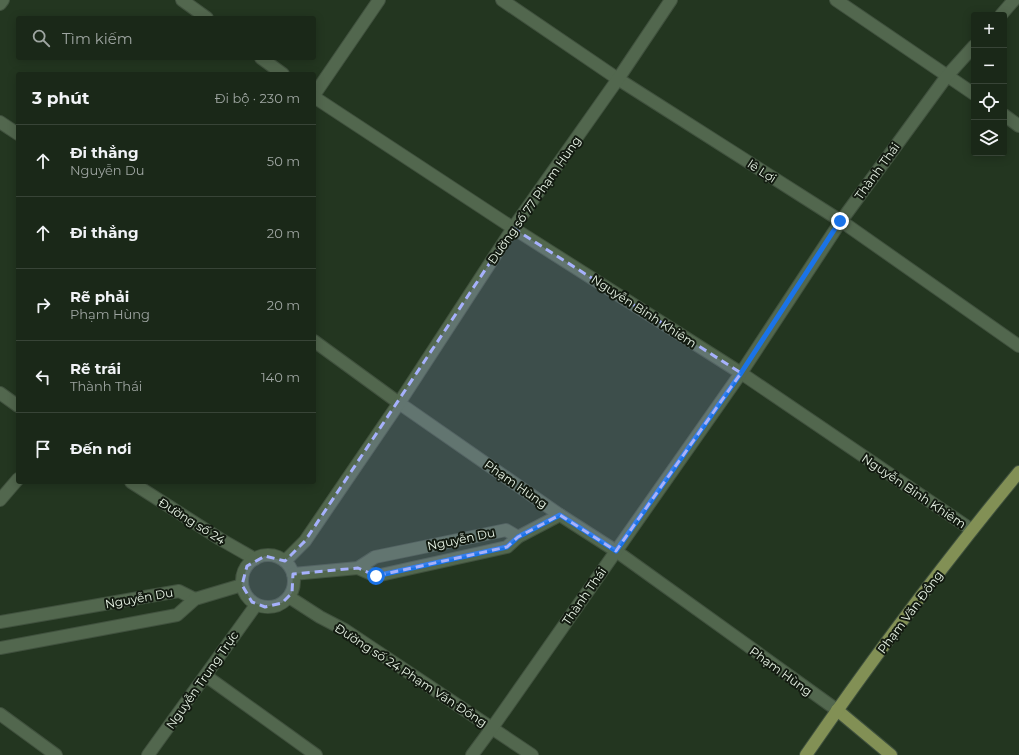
<!DOCTYPE html>
<html lang="vi">
<meta charset="utf-8">
<style>
:root{--surface:#1a2818;--page:#233021;--text:#f1f3f6;--muted:#9fa6a2;--line:#384437}
body{margin:0;font-family:Montserrat,sans-serif;background:var(--page);color:var(--text)}
.controls{position:absolute;right:12px;top:12px;display:grid;overflow:hidden;border-radius:4px;box-shadow:0 2px 10px #0003}
.controls button{width:36px;height:36px;display:grid;place-items:center;padding:0;border:0;border-bottom:1px solid var(--line);background:var(--surface);color:var(--text);font:20px sans-serif}
.stop{position:absolute;width:12px;height:12px;margin:-9px;border:3px solid #1a73e8;border-radius:50%;background:#fff}
.stop.end{background:#1a73e8;border-color:#fff;box-shadow:0 1px 4px #0008}
.list{margin:0;padding:0;list-style:none}
h2{display:flex;justify-content:space-between;align-items:center;height:52px;margin:0;padding:0 16px;font-size:17px}
h2 small{font-size:13px;font-weight:400;color:var(--muted)}
.list li{display:grid;grid-template-columns:26px 1fr auto;gap:12px;align-items:center;box-sizing:border-box;height:72px;padding:0 16px;border-top:1px solid var(--line)}
.list b{display:block;font-size:15px;white-space:nowrap}
.list p{margin:0;font-size:13px;white-space:nowrap;color:var(--muted)}
.list em{font-size:13px;font-style:normal;color:var(--muted)}
.icon{flex:none;width:22px;height:22px;fill:none;stroke:currentColor;stroke-width:2;stroke-linecap:round;stroke-linejoin:round}
.map{position:relative;flex:none;width:1019px;height:755px;overflow:hidden}
.search{position:absolute;background:var(--surface);box-shadow:0 2px 10px #0003;left:16px;top:16px;width:300px;height:44px;display:flex;align-items:center;gap:10px;box-sizing:border-box;padding:0 14px;border-radius:4px;color:var(--muted);font-size:15px}
.panel{position:absolute;background:var(--surface);box-shadow:0 2px 10px #0003;left:16px;top:72px;width:300px;height:412px;border-radius:4px}
.map>svg:first-child{display:block}
.lines{fill:none;stroke-linecap:round;stroke-linejoin:round}
.minor-casing{stroke:#40513e;stroke-width:14}
.major-casing{stroke:#40513e;stroke-width:14}
.minor{stroke:#52674e;stroke-width:12}
.major{stroke:#829055;stroke-width:12}
.route{stroke:#1a73e8;stroke-width:5}
.marked{fill:#a6b1fc;fill-opacity:0.2;stroke:#a6b1fc;stroke-width:3;stroke-dasharray:8 5;stroke-linejoin:round}
.labels{text-anchor:middle;dominant-baseline:central;stroke-width:4;stroke-linejoin:round;paint-order:stroke}
.street-label{font-size:12px;fill:#e9f5e7;stroke:#131b11}
</style>
<div class="map">
<svg width="1019" height="755" viewBox="0 0 1019 755">
<rect width="100%" height="100%" fill="#233620"/>
<g class="lines">
<g class="minor-casing">
<g id="minor">
<path d="M182,0L207,18"/>
<path d="M502,0L618,79L841,221L1019,346"/>
<path d="M836,0L974,94"/>
<path d="M0,4L3,0"/>
<path d="M1001,15L1014,0"/>
<path d="M261,58L283,74"/>
<path d="M314,95L379,0"/>
<path d="M314,97L513,228L741,373L972,530"/>
<path d="M1004,115L1019,126"/>
<path d="M0,122L18,134"/>
<path d="M314,341L399,403L560,515L616,551L837,710"/>
<path d="M0,393L18,406"/>
<path d="M131,482L220,539L255,559"/>
<path d="M0,500L18,479"/>
<circle cx="268" cy="581" r="26"/>
<path d="M285,561L305,541L399,403L513,228L618,79L671,0"/>
<path d="M358,568L376,576L507,547L518,537L560,515"/>
<path d="M293,574L358,568L375,557L506,530L518,537"/>
<path d="M289,597L320,617L345,630L532,755"/>
<path d="M0,622L179,591L195,599"/>
<path d="M0,648L177,615L195,599L242,585"/>
<path d="M206,676L316,755"/>
<path d="M0,714L56,755"/>
<path d="M148,755L256,605"/>
<path d="M472,755L492,728L741,373L841,221L947,76L974,46"/>
</g>
</g>
<g class="major-casing">
<g id="major">
<path d="M837,710L891,755"/>
<path d="M806,755C873,658 944,563 1019,472"/>
</g>
</g>
<use href="#minor" class="minor"/>
<use href="#major" class="major"/>
</g>
<g class="lines">
<path class="route" d="M376,576L507,547L518,537L560,515L616,551L741,373L840,221"/>
</g>
<path class="marked" d="M513,228L741,373L616,551L560,515L518,537L507,547L376,576L358,568L293,574L292,593L282,603L265,607L252,602L242,585L247,566L265,556L285,561L305,541Z"/>
<g class="labels">
<g class="street-label">
<text transform="translate(762 171) rotate(33)">lê Lợi</text>
<text transform="translate(877 171) rotate(-54)">Thành Thái</text>
<text transform="translate(534 200) rotate(-55)">Đường số 77 Phạm Hùng</text>
<text transform="translate(644 311) rotate(33)">Nguyễn Bỉnh Khiêm</text>
<text transform="translate(516 484) rotate(35)">Phạm Hùng</text>
<text transform="translate(914 491) rotate(34)">Nguyễn Bỉnh Khiêm</text>
<text transform="translate(192 521) rotate(32)">Đường số 24</text>
<text transform="translate(461 539) rotate(-12)">Nguyễn Du</text>
<text transform="translate(584 596) rotate(-55)">Thành Thái</text>
<text transform="translate(139 598) rotate(-10)">Nguyễn Du</text>
<text transform="translate(910 612) rotate(-53)">Phạm Văn Đồng</text>
<text transform="translate(781 671) rotate(36)">Phạm Hùng</text>
<text transform="translate(411 675) rotate(33)">Đường số 24 Phạm Văn Đồng</text>
<text transform="translate(202 680) rotate(-55)">Nguyễn Trung Trực</text>
</g>
</g>
</svg>
<div class="controls">
<button>+</button>
<button>−</button>
<button><svg class="icon" aria-label="locate" viewBox="0 0 24 24"><circle cx="12" cy="12" r="6"/><path d="M12 2v4M12 18v4M2 12h4M18 12h4"/></svg></button>
<button><svg class="icon" aria-label="layers" viewBox="0 0 24 24"><path d="M12 4l9 5-9 5-9-5zM3 14l9 5 9-5"/></svg></button>
</div>
<div class="stop" style="left:376px;top:576px"></div>
<div class="stop end" style="left:840px;top:221px"></div>
<div class="search"><svg class="icon" aria-label="search" viewBox="0 0 24 24"><circle cx="10" cy="10" r="6"/><path d="M15 15l6 6"/></svg>Tìm kiếm</div>
<section class="panel">
<h2>3 phút<small>Đi bộ · 230 m</small></h2>
<ul class="list">
<li><svg class="icon" aria-label="ahead" viewBox="0 0 24 24"><path d="M12 20V5M6 11l6-6 6 6"/></svg><div><b>Đi thẳng</b><p>Nguyễn Du</p></div><em>50 m</em></li>
<li><svg class="icon" aria-label="ahead" viewBox="0 0 24 24"><path d="M12 20V5M6 11l6-6 6 6"/></svg><div><b>Đi thẳng</b></div><em>20 m</em></li>
<li><svg class="icon" aria-label="right" viewBox="0 0 24 24"><path d="M7 20v-9h11M14 6l5 5-5 5"/></svg><div><b>Rẽ phải</b><p>Phạm Hùng</p></div><em>20 m</em></li>
<li><svg class="icon" aria-label="left" viewBox="0 0 24 24"><path d="M17 20v-9H6M10 6l-5 5 5 5"/></svg><div><b>Rẽ trái</b><p>Thành Thái</p></div><em>140 m</em></li>
<li><svg class="icon" aria-label="arrive" viewBox="0 0 24 24"><path d="M6 21V4h12l-3 4 3 4H6"/></svg><div><b>Đến nơi</b></div></li>
</ul>
</section>
</div>
